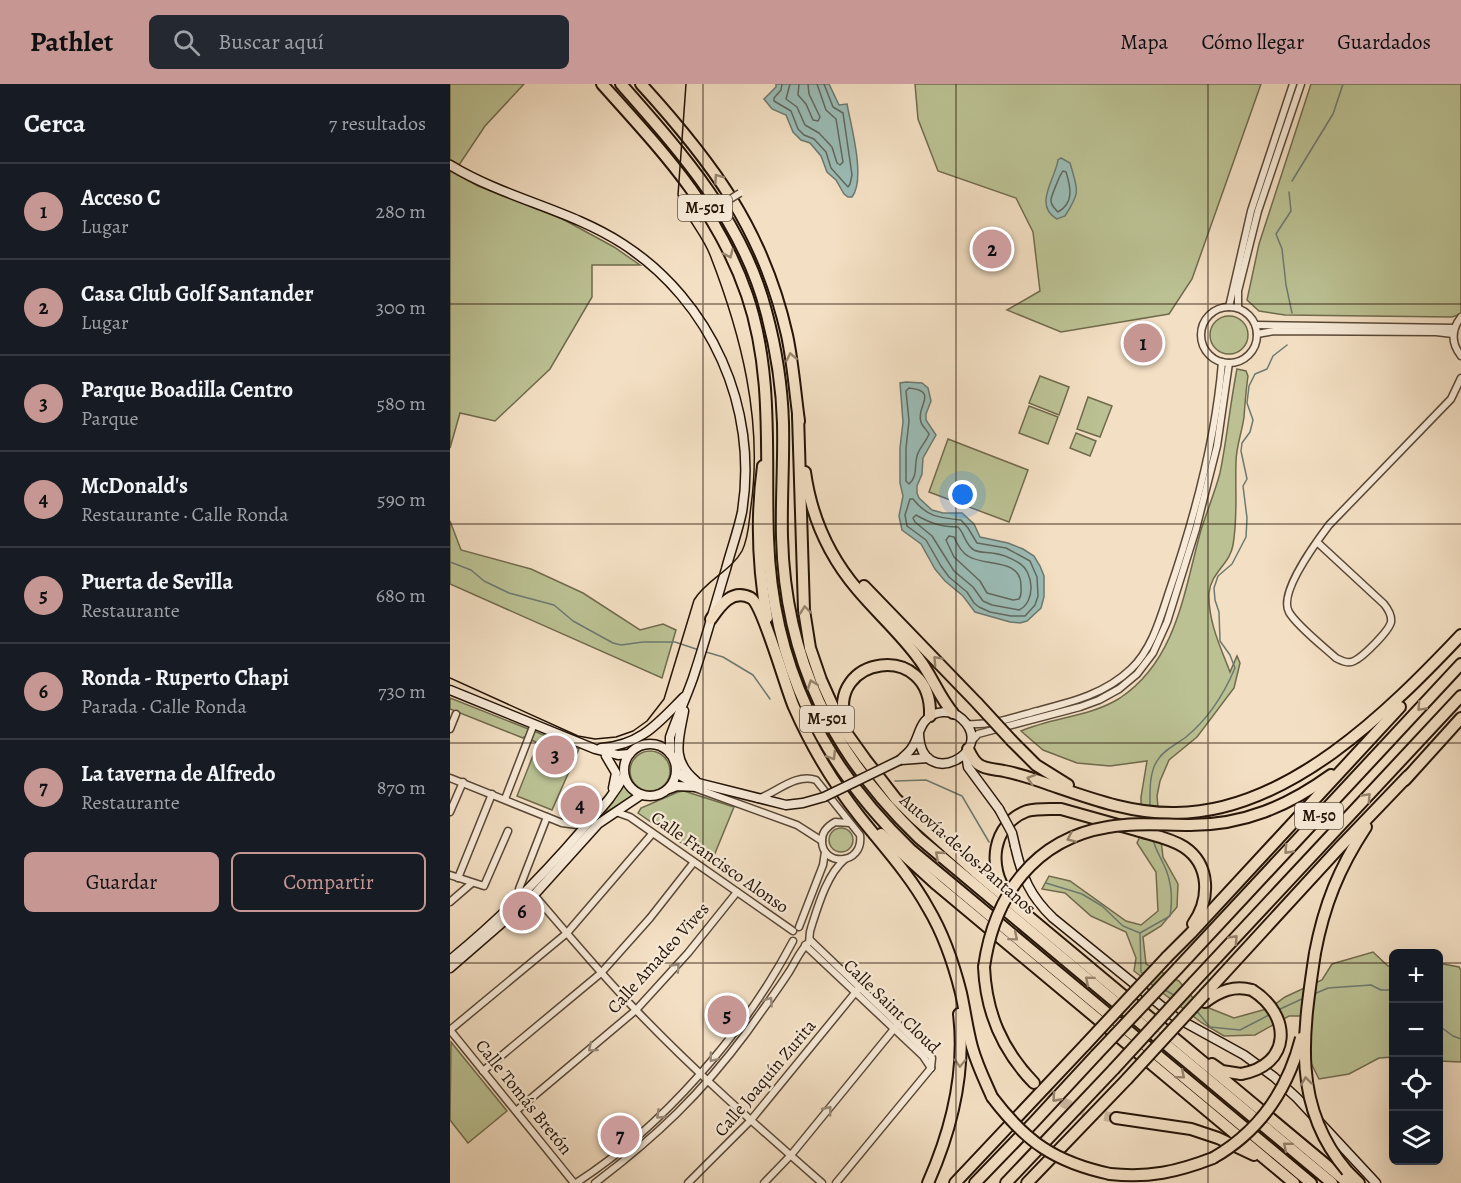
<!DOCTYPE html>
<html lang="es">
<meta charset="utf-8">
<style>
:root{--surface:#171b24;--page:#242831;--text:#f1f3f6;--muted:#9ea1a6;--line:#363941;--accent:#c59692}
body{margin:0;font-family:Alegreya,serif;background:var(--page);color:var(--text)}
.controls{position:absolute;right:18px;bottom:18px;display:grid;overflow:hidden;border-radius:9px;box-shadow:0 6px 24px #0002}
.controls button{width:54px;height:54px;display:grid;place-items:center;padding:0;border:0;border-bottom:2px solid var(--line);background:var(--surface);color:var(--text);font:30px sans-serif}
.you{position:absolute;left:513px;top:411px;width:21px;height:21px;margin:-15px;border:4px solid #fff;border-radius:50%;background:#1a73e8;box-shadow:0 0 0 9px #1a73e833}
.badge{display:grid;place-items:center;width:39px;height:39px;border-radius:50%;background:var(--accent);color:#111;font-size:20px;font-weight:700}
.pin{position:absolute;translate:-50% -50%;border:3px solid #fff;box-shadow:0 2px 6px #0006}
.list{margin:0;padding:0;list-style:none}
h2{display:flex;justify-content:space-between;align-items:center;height:78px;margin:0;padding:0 24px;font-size:26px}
h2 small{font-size:20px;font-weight:400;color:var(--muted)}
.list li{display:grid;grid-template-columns:39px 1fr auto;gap:18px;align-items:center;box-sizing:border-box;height:96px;padding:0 24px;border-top:2px solid var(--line)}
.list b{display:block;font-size:22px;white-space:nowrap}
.list p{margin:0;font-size:20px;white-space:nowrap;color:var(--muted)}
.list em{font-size:20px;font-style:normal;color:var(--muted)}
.actions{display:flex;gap:12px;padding:18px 24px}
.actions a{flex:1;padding:14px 0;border:2px solid var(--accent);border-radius:9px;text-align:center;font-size:21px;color:var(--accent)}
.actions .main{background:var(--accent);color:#111}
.icon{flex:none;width:33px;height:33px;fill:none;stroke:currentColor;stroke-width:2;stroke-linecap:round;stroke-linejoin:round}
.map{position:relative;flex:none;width:1011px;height:1099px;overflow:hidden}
header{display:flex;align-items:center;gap:36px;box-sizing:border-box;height:84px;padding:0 30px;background:var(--accent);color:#111}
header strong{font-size:28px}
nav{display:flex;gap:33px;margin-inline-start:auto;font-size:21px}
.search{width:420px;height:54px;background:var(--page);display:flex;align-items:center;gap:15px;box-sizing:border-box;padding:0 21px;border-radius:9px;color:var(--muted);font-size:22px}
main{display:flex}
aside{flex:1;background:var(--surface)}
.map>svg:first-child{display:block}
.green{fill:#bbc193;stroke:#706a4d;stroke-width:1.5}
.water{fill:#9bbcb6;stroke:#6c7970;stroke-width:1.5}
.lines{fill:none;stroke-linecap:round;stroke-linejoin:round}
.shore{stroke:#60685e;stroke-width:1.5}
.stream{stroke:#6c7970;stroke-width:1.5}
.highway-tunnel{stroke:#cab69d;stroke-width:10;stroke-dasharray:10 5;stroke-linecap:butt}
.street-casing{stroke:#584736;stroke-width:9}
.secondary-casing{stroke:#251407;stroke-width:11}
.highway-casing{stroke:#251407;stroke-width:14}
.street{stroke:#f7ead8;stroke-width:6}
.secondary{stroke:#f7ead8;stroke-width:8}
.highway{stroke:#f3dfc3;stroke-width:10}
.tram{stroke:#251407;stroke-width:1.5}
.street-bridge-casing{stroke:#584736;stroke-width:9;stroke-linecap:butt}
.secondary-bridge-casing{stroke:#251407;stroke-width:11;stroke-linecap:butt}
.highway-bridge-casing{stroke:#251407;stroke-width:14;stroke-linecap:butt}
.street-bridge{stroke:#f7ead8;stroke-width:6}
.secondary-bridge{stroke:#f7ead8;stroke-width:8}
.highway-bridge{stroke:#f3dfc3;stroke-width:10}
.oneway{stroke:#96846e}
.oneway2{stroke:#988a7a}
.grid{fill:none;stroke:#251407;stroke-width:1.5;stroke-opacity:0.55}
.labels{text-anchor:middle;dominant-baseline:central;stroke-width:4.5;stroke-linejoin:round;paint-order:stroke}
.shield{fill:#f7ead8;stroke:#645446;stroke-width:1.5}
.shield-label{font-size:16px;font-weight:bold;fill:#251407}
.street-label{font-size:18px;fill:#251407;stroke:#f7ead8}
</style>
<header>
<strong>Pathlet</strong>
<div class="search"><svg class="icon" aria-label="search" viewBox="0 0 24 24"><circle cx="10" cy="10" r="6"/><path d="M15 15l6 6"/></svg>Buscar aquí</div>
<nav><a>Mapa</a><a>Cómo llegar</a><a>Guardados</a></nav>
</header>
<main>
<aside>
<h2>Cerca<small>7 resultados</small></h2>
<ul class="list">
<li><span class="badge">1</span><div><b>Acceso C</b><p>Lugar</p></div><em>280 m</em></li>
<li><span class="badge">2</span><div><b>Casa Club Golf Santander</b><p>Lugar</p></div><em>300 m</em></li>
<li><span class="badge">3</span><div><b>Parque Boadilla Centro</b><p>Parque</p></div><em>580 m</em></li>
<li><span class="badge">4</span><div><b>McDonald's</b><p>Restaurante · Calle Ronda</p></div><em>590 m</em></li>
<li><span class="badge">5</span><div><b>Puerta de Sevilla</b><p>Restaurante</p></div><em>680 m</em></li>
<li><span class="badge">6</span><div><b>Ronda - Ruperto Chapi</b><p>Parada · Calle Ronda</p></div><em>730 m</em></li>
<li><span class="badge">7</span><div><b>La taverna de Alfredo</b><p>Restaurante</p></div><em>870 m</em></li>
</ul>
<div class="actions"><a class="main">Guardar</a><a>Compartir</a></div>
</aside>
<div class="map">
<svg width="1011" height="1099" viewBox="0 0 1011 1099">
<rect width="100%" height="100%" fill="#f3dfc3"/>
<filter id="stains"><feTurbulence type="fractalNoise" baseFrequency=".00333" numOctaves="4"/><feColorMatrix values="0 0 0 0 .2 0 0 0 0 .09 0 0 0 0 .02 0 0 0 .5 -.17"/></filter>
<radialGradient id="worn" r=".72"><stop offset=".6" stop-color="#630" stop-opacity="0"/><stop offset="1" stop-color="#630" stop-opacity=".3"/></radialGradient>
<g class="green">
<path d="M0,0H74L35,42L9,81L0,75Z"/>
<path d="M465,0H811L742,195L719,230L611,248L557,226L590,207L583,148L566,114L488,87L468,35Z"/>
<path d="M861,0H1011V230L1002,233L835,231L809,227L797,216L809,160Z"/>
<path d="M0,86L28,102L107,132L164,163L190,181H142V213L100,285L45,337L10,329L0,364Z"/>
<circle cx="779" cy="251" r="19"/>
<path d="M787,285L796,287L798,292C796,306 795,319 794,333C792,348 786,363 786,378C785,406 788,433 783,461C780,480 761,488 759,509C758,537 770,562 780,588L787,572L790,579L784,604L747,653L719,676L710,697L707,712L711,756L713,773L728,800L727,823L711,842L693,853L696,880L729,897L743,914L759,924L784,934L820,924L835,913L872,896L882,880L923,868L938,882H943V973L929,974L899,990L869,995L861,979V932H839L805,951L774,952L752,939L684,887L686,874L676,848L641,832L615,809L592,805L599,792L620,797L676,837L691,841L708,827L706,788L687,759L691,750V713L697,677L660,682L627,679L593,666L571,647C603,633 640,633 670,614C727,576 734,507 751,446C757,427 765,408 770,389C777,355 780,320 787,285Z"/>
<path d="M590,292L619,303L609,331L579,319Z"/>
<path d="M638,313L662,322L650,353L627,345Z"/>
<path d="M579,322L608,333L598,360L569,349Z"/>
<path d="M626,349L646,357L640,372L620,364Z"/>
<path d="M498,355L578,386L559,438L479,408Z"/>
<path d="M0,437L11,466L81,485L133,509L190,546L213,540L226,546L212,594L0,500Z"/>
<path d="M0,614L129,665L102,726L67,712L88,659L74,653L73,654L0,625Z"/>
<circle cx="200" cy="687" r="20"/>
<path d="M173,698L177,706L184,712L153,730L163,718Z"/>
<path d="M234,707L284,723L261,779L188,729L191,724L228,708Z"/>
<circle cx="391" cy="756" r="12"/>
<path d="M988,879L1009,883L1011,886V978L989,977Z"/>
<path d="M1,958L57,1027L18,1059L0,1036Z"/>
</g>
<g class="water">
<path d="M326,0H379L389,21L397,20C401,42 416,95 402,113H398L394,110L386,96L377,88L371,72L360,59L351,56L343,48L336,31L322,25L314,15L326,3Z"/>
<path d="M611,74L620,79C628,107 631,107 615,132L607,135C583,121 605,96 608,76Z"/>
<path d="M456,298L472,299L478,304L481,317L476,330V336L486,351L473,374L472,390L467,402V409L469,414L482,426L493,429H512L524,440L530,453L558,459L573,465L584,472L590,482L594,492V513L591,524L577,537L570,539L560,538L525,528L513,512L495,497L485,485L471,460L452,446L449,432L453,412L450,399V364L453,338L450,299Z"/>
</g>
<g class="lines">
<g class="shore">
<path d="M332,0L331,6L324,14V17L341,27L348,45L354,51L364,55L376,68L381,84L398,103L400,100L402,91L393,29L383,23L374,0"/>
<path d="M340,0L336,15L347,23L355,41L369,49L382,63L387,79L390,81L393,78L386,35L376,26L367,0"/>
<path d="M349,0L348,11L356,20L363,36L368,37L370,33L359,10L358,0"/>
<path d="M613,87L616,88C621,104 624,119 608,128C605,125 600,121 601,115C602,111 610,90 613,87Z"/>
<path d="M459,304C490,307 465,323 471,338C472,342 477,346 479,350C476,358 469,364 467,372C464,383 468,392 459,400L456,397V364L459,337L456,307Z"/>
<path d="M460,415H463C477,433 490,434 511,436L518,444L527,459L556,464L580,477L587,493L588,512L585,521L575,532H561L540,528L529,523L524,519L517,508L499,493L491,482L476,456L457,442L455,431Z"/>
<path d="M466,431C480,439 491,443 508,443C515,450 515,461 524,466C530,469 536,468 542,469C551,470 561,474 569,479C584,488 586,518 569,526L542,521L533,517L523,503L504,487L482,452L465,438L463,434Z"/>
<path d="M499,452L504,453C507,460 511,468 518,472C534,483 571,473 571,502C571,508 572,511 569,515L563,516L537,509L530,497L504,473L496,456Z"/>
</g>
<g class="stream">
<path d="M842,97L883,30L893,0"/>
<path d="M839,108L841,127L826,150L832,165L836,201L842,229"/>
<path d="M0,478L21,486L34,497L59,509L104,521L123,537L163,559L171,561L193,558H225L249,566"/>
<path d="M256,568L273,573L303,591L320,615"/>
<path d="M445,697L476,696L512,712L539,758"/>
<path d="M700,723C700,709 699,689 707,677C713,666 727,660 736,653C758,635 774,610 785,584L780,571L770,557L769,528L765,516L764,504L768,492L782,480L796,453L797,434L793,402L797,395L791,367L792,359L800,348L803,336L797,319L799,302L805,290L817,285L823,272L837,261"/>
<path d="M596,799L632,810L652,822L673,842L690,849L691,888L695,891"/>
<path d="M690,849L720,832C723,814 722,798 714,781C710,772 705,765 703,755"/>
<path d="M713,905L724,911"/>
<path d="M864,910L878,904L921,901L931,906H944"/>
<path d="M745,925L760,943L790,946L819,931"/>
<path d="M828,926L854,914"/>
<path d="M988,941L1003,952L1011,955"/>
</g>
<path class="highway-tunnel" d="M587,1001C615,1023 632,1028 666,1034"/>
<g class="street-casing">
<g id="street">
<path d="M779,223L801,127L843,0"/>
<circle cx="779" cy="251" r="28"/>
<path d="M788,224V207L808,127L851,0"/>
<path d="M1011,233C1001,246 1001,259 1011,272"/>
<path d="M806,241L1004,244"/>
<path d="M807,250L824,247L986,248L1003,250"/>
<path d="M867,458L934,520C938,525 942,531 941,538C939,547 913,573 904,577C898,580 892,577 886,574C874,563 846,541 839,528C828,509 867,457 879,441L1001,315L1011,294"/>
<path d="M516,640C540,642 565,633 587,627C622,618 655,610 681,585C702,565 710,535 719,508C743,438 766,353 772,278"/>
<path d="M0,645L6,630"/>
<path d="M521,658L528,650L630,623L649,616L669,605L687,590L703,569L717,538L746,445L767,362L779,279"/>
<path d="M0,694L112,739L127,741L137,740"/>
<path d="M245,704L347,741L372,757"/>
<path d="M55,715L84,640"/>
<path d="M308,715C327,708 346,689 366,696L410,751C414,782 371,783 372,756C372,747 378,742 385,738L400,739"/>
<path d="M0,728L13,698"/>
<path d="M166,728L180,733L343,847"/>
<path d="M0,791L34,802L58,747"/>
<path d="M8,794L42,710"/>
<path d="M84,811C117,849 149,888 184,924C243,986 308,1043 372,1099"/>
<path d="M73,812L69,805L97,733"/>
<path d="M0,818L22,799"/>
<path d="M349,843L373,781L375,768"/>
<path d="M360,856L477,968L482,974L481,984"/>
<path d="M355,861L473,972L481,984"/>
<path d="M0,946L117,849L202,750"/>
<path d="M0,946L124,1099"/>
<path d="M33,987L151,889L200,834L244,778"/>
<path d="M66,1027L186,926L238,869L287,808"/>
<path d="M126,1099C213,1043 295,948 343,857"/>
<path d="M145,1099C207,1052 251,1010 297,948C311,928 326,908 339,888C346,877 350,866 359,858C360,853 359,849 361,844C368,822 377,790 395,775"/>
<path d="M238,1099L301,1036L409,904"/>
<path d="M314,1099L341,1071L448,940"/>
<path d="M386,1099L481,984"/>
</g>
</g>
<g class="secondary-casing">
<g id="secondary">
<path d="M0,81C56,115 119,125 173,160C261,217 309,324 292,428C288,447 281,466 276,485C265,521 255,558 243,594C236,614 227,633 220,653V669"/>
<path d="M0,606L145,665L168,671L179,670"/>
<path d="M234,627C229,655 220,676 246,697"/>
<circle cx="200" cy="686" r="26"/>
<path d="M151,664C191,661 208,639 234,613"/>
<path d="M516,670L518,683L549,725"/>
<path d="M156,672L166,689L163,704"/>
<path d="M450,676C455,671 460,668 463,662C468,654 469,644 475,637C484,626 501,625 512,635C548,668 471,708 469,650"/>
<path d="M451,676L478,674"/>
<path d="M226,686L231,692L240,697L336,721L353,719L374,713"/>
<path d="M219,705L227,702L248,703"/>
<path d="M565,762C572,793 580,812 603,834L725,933L794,971L824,993L847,1014L926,1099"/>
<path d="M0,876C49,836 90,795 132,746C149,726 161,716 174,692"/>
<path d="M0,884L84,811L148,740L191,711"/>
</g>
</g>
<g class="highway-casing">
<g id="highway">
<path d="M152,0C212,67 267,124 297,211C324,290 315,372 318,454C322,579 371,680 461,766L861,1099"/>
<path d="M171,0C231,68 293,137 316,227C326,264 332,301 333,339C334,377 331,415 332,453C335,575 382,670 469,754L882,1099"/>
<path d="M191,0C262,78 313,145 337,251C343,279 345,308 349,337"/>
<path d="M348,331L354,526L360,564L371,596L385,627L395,647L415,675L446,715L465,734L530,792L898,1099"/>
<path d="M313,382C306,433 308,483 317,534"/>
<path d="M355,388C361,431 379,472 407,505C427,529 451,550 469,575C482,592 489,613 503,629"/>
<path d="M414,502L527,619"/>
<path d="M261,535C270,522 282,504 301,514C313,521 336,605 344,623C361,662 384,700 410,733C433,762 460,791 478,824C493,849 504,881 511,909C515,927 517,945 522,963C527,981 535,997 542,1013"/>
<path d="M396,639C374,572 483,555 480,632"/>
<path d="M562,657L586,681L618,701"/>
<path d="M518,665C521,671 523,676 528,680C536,686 546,685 554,687C569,690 584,695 598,700C639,714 681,730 726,729C838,728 939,627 1011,551"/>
<path d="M955,696L1011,634"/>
<path d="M740,741C794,741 838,722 881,691"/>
<path d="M431,750L487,801L844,1099"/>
<path d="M558,810C537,784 542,740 577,727C588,724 600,725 611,725C636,732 661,739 686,746C702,751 720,754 734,763C761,781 760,816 743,840"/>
<path d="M865,869C874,821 889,784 916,743"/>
<path d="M717,873L741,849L950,623"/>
<path d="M534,883C536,929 552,966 584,999"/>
<path d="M728,884L1011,580"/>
<path d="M744,898L1011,612"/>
<path d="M755,910L889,764L958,692"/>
<path d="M755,918C770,907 784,901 802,906"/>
<path d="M762,980L772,987L791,990"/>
<path d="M666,1034L741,1045L768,1054L804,1071"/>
<path d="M897,1087L909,1099"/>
<path d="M660,1090C699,1094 727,1088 763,1074"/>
<path d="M478,1099C502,1045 516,989 509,930"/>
<path d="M505,1099L635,961"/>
<path d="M525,1099L584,1038L646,971"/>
<path d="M556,1099L664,985"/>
<path d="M577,1099L677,995"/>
</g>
</g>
<use href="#street" class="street"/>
<use href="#secondary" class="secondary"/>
<use href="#highway" class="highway"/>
<path class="tram" d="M0,594L128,652L145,655L166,653L183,647L197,637L214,615L244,516C256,496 281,487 292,467C299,453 299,436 301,422C313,336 291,251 260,171C252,150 234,133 228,111L236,0"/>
<g class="street-bridge-casing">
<path id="street-bridge" d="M248,135L290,109"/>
</g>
<g class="secondary-bridge-casing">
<g id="secondary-bridge">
<path d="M374,713L450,676"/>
<path d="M549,725L562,749L565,762"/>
</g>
</g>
<g class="highway-bridge-casing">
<g id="highway-bridge">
<path d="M527,619L562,657"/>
<path d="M865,869C853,948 841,1022 897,1087"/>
<path d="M534,883C544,812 584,755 658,743C685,738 713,741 740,741"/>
<path d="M635,961L717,873"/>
<path d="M646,971L728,884"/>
<path d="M664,985L744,898"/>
<path d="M791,990C842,981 842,931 802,906"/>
<path d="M677,995L755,910"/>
<path d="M542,1013C576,1058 605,1078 660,1090"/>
<path d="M763,1074C810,1047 838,1005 851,954"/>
</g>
</g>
<use href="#street-bridge" class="street-bridge"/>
<use href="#secondary-bridge" class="secondary-bridge"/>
<use href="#highway-bridge" class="highway-bridge"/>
</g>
<defs><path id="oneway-chevron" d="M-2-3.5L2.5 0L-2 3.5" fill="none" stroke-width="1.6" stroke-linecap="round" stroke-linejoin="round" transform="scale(1.5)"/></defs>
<g class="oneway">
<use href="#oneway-chevron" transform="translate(268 94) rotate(-125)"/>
<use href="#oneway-chevron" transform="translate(279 170) rotate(66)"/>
<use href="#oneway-chevron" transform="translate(341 273) rotate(-101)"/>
<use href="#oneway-chevron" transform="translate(355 526) rotate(-96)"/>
<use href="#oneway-chevron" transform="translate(487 576) rotate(-133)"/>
<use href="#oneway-chevron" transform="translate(362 600) rotate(-110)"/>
<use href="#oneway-chevron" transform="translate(971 623) rotate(133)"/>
<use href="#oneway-chevron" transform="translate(382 672) rotate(58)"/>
<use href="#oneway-chevron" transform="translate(581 695) rotate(-163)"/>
<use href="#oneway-chevron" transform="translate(917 713) rotate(-47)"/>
<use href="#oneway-chevron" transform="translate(621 754) rotate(156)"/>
<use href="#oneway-chevron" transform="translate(838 766) rotate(133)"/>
<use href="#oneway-chevron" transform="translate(489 771) rotate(-139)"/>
<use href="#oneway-chevron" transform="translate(564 853) rotate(40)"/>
<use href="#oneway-chevron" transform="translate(784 855) rotate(-47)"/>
<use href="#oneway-chevron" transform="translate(639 896) rotate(-140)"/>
<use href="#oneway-chevron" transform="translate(510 979) rotate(92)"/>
<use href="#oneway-chevron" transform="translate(731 991) rotate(40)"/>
<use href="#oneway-chevron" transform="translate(856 997) rotate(-97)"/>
<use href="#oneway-chevron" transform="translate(606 1014) rotate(132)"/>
<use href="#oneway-chevron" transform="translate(837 1062) rotate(-140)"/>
</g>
<g class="oneway2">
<use href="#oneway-chevron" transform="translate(226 883) rotate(-48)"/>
<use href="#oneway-chevron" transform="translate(319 917) rotate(-56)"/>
<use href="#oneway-chevron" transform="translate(142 964) rotate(140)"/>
<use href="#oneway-chevron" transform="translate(263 974) rotate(128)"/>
<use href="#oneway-chevron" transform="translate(378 1026) rotate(-51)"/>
<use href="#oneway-chevron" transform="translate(210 1031) rotate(136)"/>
</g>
<path class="grid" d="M253,0V1099M506,0V1099M758,0V1099M0,220H1011M0,440H1011M0,659H1011M0,879H944M988,879H1011"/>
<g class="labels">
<g class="shield">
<rect x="228" y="111" width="54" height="26" rx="4.5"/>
<rect x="350" y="622" width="54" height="26" rx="4.5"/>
<rect x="845" y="719" width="48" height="26" rx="4.5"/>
</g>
<g class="shield-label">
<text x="255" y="124">M-501</text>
<text x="377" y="635">M-501</text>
<text x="869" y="732">M-50</text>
</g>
<g class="street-label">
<text transform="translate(518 770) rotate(41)">Autovía de los Pantanos</text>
<text transform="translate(270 778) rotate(35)">Calle Francisco Alonso</text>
<text transform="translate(208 874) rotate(-48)">Calle Amadeo Vives</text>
<text transform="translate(442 922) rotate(44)">Calle Saint Cloud</text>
<text transform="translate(315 994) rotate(-50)">Calle Joaquín Zurita</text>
<text transform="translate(74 1013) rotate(51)">Calle Tomás Bretón</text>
</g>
</g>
<rect width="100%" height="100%" filter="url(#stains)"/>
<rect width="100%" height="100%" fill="url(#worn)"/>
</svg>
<div class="controls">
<button>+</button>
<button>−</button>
<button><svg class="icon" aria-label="locate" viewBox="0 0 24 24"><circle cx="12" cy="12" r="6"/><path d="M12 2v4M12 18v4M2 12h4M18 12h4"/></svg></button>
<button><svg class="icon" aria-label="layers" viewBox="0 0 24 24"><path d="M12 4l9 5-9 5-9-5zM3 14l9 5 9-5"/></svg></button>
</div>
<div class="you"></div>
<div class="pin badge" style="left:693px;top:259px">1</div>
<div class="pin badge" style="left:542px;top:165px">2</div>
<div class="pin badge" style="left:105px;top:671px">3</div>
<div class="pin badge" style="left:130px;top:721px">4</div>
<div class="pin badge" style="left:277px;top:931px">5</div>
<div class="pin badge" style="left:72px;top:827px">6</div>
<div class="pin badge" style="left:170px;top:1051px">7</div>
</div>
</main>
